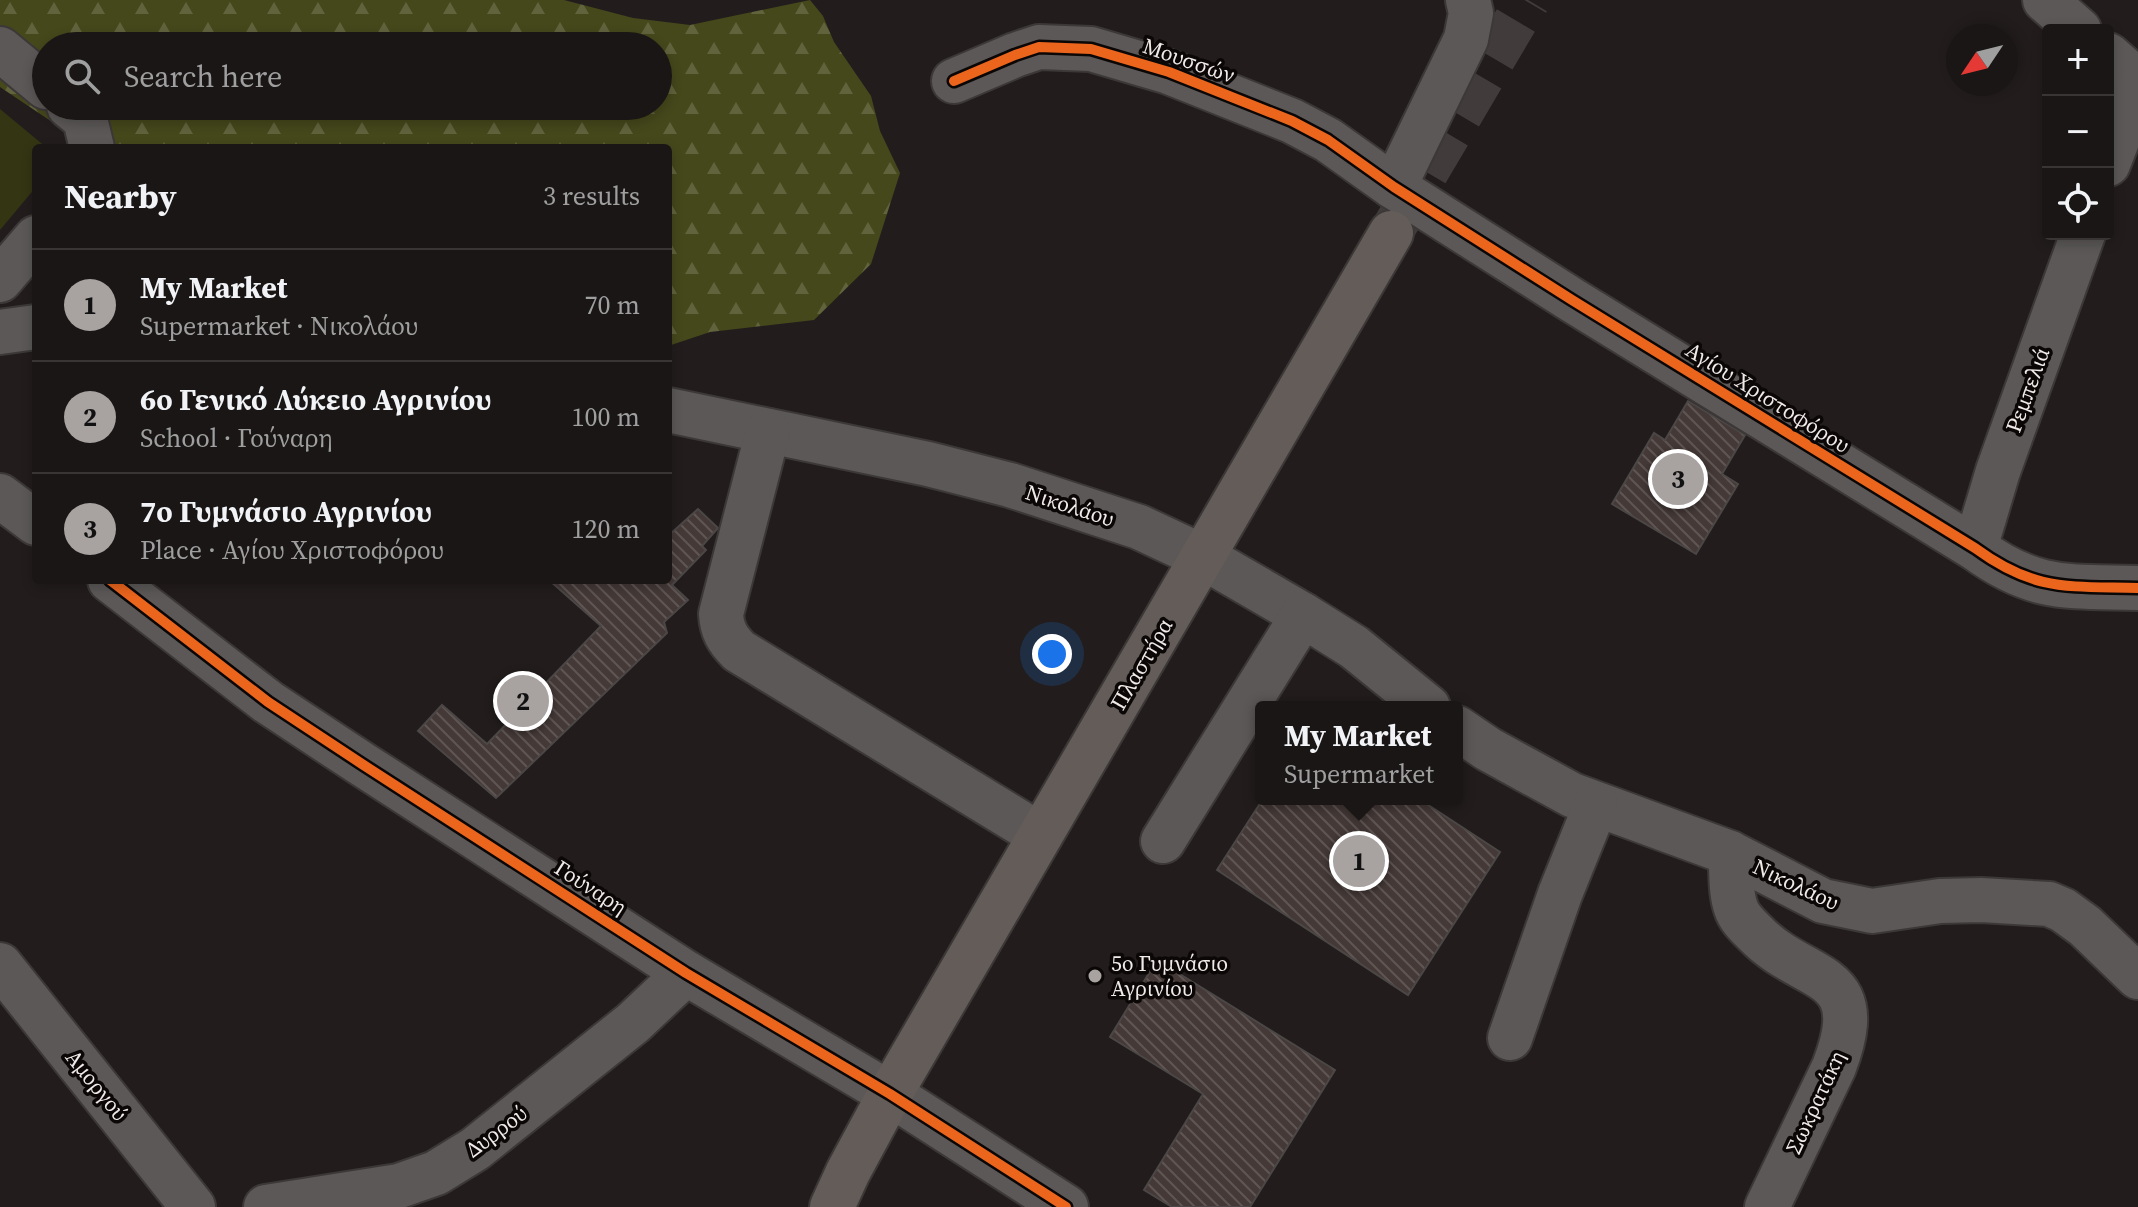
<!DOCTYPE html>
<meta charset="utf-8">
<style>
:root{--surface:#1a1615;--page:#231f1e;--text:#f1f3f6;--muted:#9f9fa0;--line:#383534;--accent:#a8a2a1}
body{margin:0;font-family:"Source Serif 4",serif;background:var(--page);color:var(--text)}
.controls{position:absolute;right:24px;top:24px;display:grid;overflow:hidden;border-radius:8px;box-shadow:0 4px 12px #0003}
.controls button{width:72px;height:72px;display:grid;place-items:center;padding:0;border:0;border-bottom:2px solid var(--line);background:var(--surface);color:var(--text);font:40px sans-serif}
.compass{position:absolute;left:1946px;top:24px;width:72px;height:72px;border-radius:50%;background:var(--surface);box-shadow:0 4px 12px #0003;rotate:235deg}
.you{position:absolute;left:1052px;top:654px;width:28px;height:28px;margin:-20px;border:6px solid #fff;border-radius:50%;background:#1a73e8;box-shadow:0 0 0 12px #1a73e833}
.badge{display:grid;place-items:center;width:52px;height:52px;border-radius:50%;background:var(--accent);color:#111;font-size:26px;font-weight:700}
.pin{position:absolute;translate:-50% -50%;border:4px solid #fff;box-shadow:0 2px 8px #0006}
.popup{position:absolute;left:1255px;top:701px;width:208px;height:104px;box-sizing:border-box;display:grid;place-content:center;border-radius:8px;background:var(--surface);filter:drop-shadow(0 2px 6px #0005);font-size:26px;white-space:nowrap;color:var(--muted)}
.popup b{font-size:30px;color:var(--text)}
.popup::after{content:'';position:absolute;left:50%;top:100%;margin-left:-16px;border:16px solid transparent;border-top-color:var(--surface)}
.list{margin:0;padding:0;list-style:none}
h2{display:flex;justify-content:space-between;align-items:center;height:104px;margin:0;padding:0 32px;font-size:34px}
h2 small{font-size:26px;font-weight:400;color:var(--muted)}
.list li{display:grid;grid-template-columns:52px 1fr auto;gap:24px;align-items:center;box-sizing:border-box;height:112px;padding:0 32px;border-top:2px solid var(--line)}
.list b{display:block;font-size:30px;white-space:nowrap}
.list p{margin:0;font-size:26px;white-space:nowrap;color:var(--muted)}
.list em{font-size:26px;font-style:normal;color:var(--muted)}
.icon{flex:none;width:44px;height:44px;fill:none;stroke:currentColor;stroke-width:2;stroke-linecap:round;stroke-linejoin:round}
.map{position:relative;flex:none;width:2138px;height:1207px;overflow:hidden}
.search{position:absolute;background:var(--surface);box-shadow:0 4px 12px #0003;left:32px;top:32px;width:640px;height:88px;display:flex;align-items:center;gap:20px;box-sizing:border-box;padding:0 28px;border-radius:44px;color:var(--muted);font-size:30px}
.panel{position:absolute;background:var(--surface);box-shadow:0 4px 12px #0003;left:32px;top:144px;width:640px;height:440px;border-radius:8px}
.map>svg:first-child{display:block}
.grass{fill:#333513}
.forest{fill:url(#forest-firs);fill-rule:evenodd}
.building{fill:url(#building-back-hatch);stroke:#4b4746;stroke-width:2}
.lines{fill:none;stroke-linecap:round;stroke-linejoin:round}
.major-tunnel{stroke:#413c3b;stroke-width:44;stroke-dasharray:44 22;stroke-linecap:butt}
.minor-casing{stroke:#3c3838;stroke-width:48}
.major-casing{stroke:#3c3838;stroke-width:48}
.minor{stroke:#5b5857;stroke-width:44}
.major{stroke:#635c58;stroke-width:44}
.cycleway-casing{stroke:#0b0707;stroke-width:15}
.cycleway{stroke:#eb651d;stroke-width:10}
.poi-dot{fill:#a8a2a1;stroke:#0b0707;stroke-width:3}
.labels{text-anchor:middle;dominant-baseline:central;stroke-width:7;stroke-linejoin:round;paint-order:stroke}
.street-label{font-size:22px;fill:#f0eae8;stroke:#0b0707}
.poi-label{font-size:22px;fill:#f0eae8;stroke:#0b0707;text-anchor:start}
</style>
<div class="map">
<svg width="2138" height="1207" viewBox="0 0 2138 1207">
<defs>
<pattern id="forest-firs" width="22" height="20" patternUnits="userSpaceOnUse" patternTransform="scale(2)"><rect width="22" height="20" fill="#45481b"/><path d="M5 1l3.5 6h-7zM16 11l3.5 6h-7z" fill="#60633c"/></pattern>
<pattern id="building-back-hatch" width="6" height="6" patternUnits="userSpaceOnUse" patternTransform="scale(2)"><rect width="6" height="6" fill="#443937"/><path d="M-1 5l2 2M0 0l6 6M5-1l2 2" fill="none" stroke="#5f5654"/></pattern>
</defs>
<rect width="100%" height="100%" fill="#221d1c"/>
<path class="grass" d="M0,109L47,148H36V187L0,230Z"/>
<path class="forest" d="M0,0H564L633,18L690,25L810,0L823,16L834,42L871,96L880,131L900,173L871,264L814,320L710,332L668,346V148H91L0,87ZM46,46H658V106H46Z"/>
<g class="building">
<path d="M1688,401L1745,435L1722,474L1738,484L1696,554L1612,504L1654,433L1665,440Z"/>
<path d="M698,509L718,528L702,546L706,550L672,585L688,600L664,622L667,633L496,798L418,731L442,705L487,744L601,626L549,580H668V536Z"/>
<path d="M1263,799H1419L1500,852L1408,995L1217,870Z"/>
<path d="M1157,960L1335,1070L1250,1207H1172L1144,1190L1203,1094L1110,1037Z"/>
</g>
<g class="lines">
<path class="major-tunnel" d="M1393,229L1528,0"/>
<g class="minor-casing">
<g id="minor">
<path d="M2045,0L2079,30"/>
<path d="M0,49L46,87"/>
<path d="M2108,55L2138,81"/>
<path d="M954,81L1015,55L1039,47L1091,49L1169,72L1292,121L1328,140L1394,187L1572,300L1975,548C2035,592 2068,586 2138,588"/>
<path d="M69,106L85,119L92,148"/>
<path d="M2108,164L2138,87"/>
<path d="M1394,187L1466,39L1471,13L1468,0"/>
<path d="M0,280L36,238"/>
<path d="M0,332L36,327"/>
<path d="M668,410L928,464L1010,485L1139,527L1203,557L1303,615L1354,647L1428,707"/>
<path d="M768,431L721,614C722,630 727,639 739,651L1040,835"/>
<path d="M0,496L36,523"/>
<path d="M1975,548L1998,471L2083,234"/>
<path d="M110,580L268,702L362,764L686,973L890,1094L1066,1207"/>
<path d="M1457,728L1488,749L1572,795L1730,853L1823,901L1872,911L1940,901L1981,900L2049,904L2063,910L2085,926L2138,977"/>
<path d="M1163,841L1303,615"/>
<path d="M1730,853C1732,870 1730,892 1736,908C1739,918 1748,926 1755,933C1805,985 1872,967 1834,1067L1767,1207"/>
<path d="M0,965L193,1207"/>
<path d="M1510,1038L1560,894L1596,805"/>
<path d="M266,1207L399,1186L436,1173L475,1149L633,1023L686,973"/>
</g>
</g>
<g class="major-casing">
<path id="major" d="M832,1207L848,1172L890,1094L1391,233"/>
</g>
<use href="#minor" class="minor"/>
<use href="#major" class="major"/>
<g class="cycleway-casing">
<g id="cycleway">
<path d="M954,81L1015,55L1039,47L1091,49L1169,72L1292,121L1328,140L1394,187L1572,300L1975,548C2035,592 2068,586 2138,588"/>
<path d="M110,580L268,702L362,764L686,973L890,1094L1066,1207"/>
</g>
</g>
<use href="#cycleway" class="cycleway"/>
</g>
<circle class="poi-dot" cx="1095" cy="976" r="8"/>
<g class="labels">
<g class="street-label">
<text transform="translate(1189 60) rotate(19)">Μουσσών</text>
<text transform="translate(2027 390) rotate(-70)">Ρεμπελιά</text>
<text transform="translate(1768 397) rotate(32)">Αγίου Χριστοφόρου</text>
<text transform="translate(1070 505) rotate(18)">Νικολάου</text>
<text transform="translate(1141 664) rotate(-60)">Πλαστήρα</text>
<text transform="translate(1796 884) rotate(25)">Νικολάου</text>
<text transform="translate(591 887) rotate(33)">Γούναρη</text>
<text transform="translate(97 1085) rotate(51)">Αμοργού</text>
<text transform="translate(1815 1102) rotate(-65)">Σωκρατάκη</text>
<text transform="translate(496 1131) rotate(-37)">Δυρρού</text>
</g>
<g class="poi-label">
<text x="1111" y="963">5ο Γυμνάσιο<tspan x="1111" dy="25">Αγρινίου</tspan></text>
</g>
</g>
</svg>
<div class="controls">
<button>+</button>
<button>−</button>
<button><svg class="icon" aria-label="locate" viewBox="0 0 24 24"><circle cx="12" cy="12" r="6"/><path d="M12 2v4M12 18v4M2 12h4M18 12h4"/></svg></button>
</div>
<svg class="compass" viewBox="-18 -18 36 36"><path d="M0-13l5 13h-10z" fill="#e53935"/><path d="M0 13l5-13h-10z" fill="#9f9fa0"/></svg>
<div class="you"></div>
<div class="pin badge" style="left:1359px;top:861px">1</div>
<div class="popup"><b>My Market</b>Supermarket</div>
<div class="pin badge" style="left:523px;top:701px">2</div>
<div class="pin badge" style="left:1678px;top:479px">3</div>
<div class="search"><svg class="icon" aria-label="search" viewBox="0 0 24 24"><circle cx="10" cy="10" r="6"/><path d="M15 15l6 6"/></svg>Search here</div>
<section class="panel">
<h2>Nearby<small>3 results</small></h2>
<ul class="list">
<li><span class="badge">1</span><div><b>My Market</b><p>Supermarket · Νικολάου</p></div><em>70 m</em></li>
<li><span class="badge">2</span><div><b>6ο Γενικό Λύκειο Αγρινίου</b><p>School · Γούναρη</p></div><em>100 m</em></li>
<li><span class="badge">3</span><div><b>7ο Γυμνάσιο Αγρινίου</b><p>Place · Αγίου Χριστοφόρου</p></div><em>120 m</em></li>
</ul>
</section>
</div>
